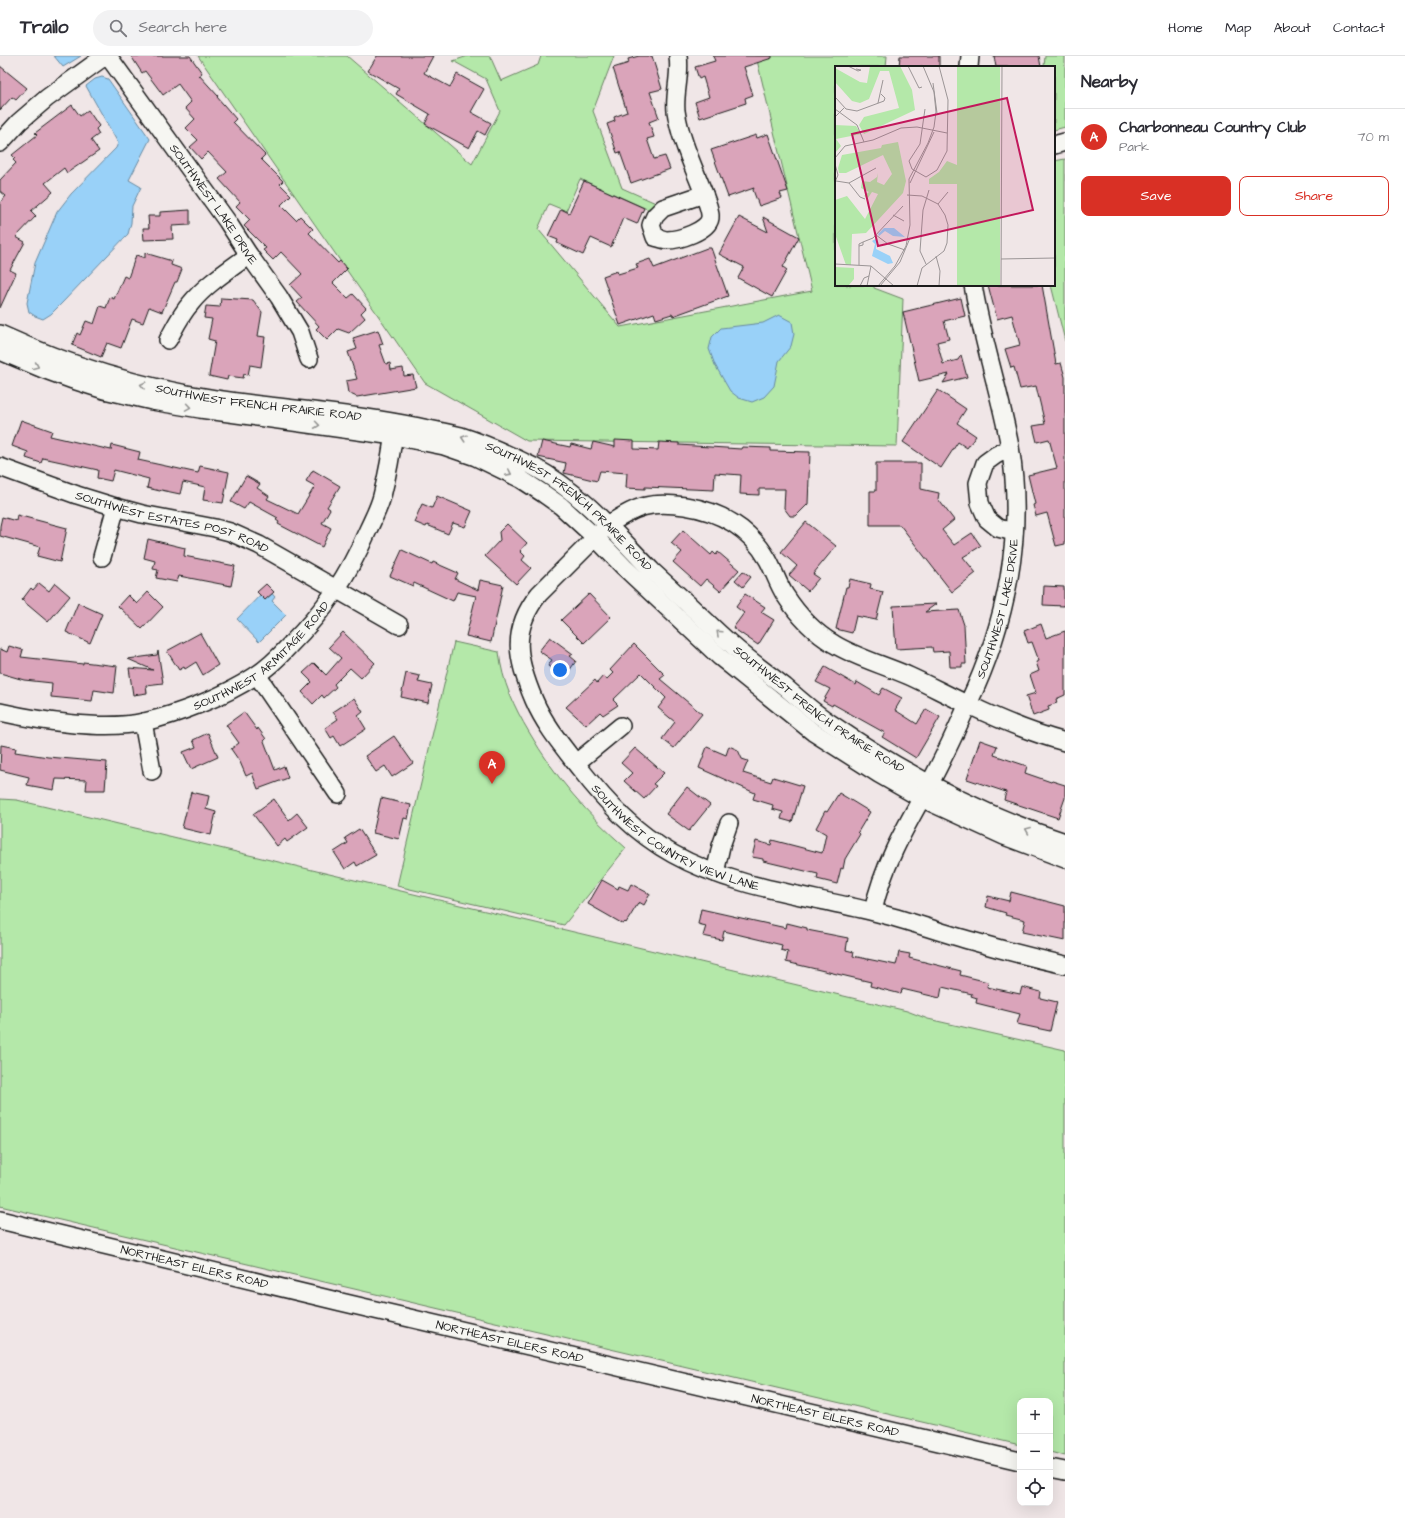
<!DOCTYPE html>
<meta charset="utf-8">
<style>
:root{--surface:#fff;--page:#f2f2f3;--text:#2b2b33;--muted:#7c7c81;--line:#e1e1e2;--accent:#d93025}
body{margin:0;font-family:"Architects Daughter",sans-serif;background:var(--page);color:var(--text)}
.controls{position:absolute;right:12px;bottom:12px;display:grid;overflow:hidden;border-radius:8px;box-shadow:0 4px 16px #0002}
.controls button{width:36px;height:36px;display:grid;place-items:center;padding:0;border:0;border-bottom:1px solid var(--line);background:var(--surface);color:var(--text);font:20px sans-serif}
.you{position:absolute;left:560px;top:614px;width:14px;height:14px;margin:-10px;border:3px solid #fff;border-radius:50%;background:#1a73e8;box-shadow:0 0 0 6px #1a73e833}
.badge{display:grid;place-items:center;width:26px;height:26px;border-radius:50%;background:var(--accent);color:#fff;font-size:13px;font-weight:700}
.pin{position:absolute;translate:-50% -33px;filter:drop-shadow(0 1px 2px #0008)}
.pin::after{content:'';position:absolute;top:21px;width:14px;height:12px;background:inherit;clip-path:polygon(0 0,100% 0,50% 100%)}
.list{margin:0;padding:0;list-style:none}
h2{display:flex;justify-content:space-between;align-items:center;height:52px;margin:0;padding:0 16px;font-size:17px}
h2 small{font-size:13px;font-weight:400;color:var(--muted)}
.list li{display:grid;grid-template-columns:26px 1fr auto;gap:12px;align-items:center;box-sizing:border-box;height:56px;padding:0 16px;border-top:1px solid var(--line)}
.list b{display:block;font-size:15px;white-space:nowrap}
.list p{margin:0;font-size:13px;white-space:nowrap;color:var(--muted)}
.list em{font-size:13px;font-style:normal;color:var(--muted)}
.actions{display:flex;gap:8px;padding:12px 16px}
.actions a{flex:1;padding:9px 0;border:1px solid var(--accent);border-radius:8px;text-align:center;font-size:14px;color:var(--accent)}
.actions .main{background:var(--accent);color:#fff}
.icon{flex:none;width:22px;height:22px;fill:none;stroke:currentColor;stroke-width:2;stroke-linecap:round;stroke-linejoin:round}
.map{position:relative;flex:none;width:1065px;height:1462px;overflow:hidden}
header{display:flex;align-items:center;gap:24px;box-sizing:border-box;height:56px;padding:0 20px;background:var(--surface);border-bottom:1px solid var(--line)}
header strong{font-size:19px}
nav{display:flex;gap:22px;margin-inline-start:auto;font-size:14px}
.search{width:280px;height:36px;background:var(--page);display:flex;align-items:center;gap:10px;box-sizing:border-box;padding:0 14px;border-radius:22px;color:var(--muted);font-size:15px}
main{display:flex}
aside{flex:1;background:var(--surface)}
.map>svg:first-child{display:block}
.green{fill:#b4e8a9;stroke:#688262}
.water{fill:#99d1f8;stroke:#6789a0}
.building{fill:#daa4ba;stroke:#1c1c1c}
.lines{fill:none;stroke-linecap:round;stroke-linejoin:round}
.minor-casing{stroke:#1c1c1c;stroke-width:20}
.minor{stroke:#f6f6f2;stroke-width:17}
.oneway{stroke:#949492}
.labels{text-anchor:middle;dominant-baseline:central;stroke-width:3;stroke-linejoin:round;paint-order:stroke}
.street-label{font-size:12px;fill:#1c1c1c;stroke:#f6f6f2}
.inset-road{fill:none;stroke:#9b9596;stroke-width:1}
.view{fill:#c2185b;fill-opacity:0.15;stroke:#c2185b;stroke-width:2}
.inset-edge{fill:none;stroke:#1c1c1c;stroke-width:2}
</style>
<header>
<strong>Trailo</strong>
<div class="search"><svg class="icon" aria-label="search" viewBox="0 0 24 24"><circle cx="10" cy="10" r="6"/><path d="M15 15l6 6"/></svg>Search here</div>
<nav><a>Home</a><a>Map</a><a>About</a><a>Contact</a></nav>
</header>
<main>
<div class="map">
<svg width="1065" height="1462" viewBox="0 0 1065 1462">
<rect width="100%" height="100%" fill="#f0e6e7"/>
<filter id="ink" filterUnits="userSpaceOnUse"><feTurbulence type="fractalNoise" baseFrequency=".025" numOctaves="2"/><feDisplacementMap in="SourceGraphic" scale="8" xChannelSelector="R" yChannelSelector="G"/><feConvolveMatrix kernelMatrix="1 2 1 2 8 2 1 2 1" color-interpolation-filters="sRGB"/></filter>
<g filter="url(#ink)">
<g class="green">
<path d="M198,0H347L472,108L500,55L486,23L453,5L468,0H490L501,25L538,9L541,0H614L593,55L622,132L658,148L647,153L580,123L566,155L549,148L538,173L620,271L812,235L756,0H887L886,11H836V229H874V232L903,243L897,390L527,385L425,327Z"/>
<path d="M1045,0H1065V71L1054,74V11H1044Z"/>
<path d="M1065,103V285L1051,229H1054V105Z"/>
<path d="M454,586L499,596C502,625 514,651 529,676C555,721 587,758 626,792L564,869L397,830Z"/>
<path d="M0,743L17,744L907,955L928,963L1065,994V1400L1050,1396V1345H1020V1389L0,1150Z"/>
</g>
<g class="water">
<path d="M54,0H81L63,11Z"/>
<path d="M102,21L108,23L150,83L129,124L141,131L132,150L131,167L128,178L62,247L51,258L43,263L35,260L29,256L27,247L35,207L57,156L71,138L116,92L118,87L86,30L95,23Z"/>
<path d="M779,259L792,266L794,278L791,290L779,305L774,330L764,341L752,346L739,342L730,335L715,309L709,293L712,281L721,272L763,267Z"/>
<path d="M267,532L275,541L272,545L286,559L259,586L237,563Z"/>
</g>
<g class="building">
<path d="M131,0H190L202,17L199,19L218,40L217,41L236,63L233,66L265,99L261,103L283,125L280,128L291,139L281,149L296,164L300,160L313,173L309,177L338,207L340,205L347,213L333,227L348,242L353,238L366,252L361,257L365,262L349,277L338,273L327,284L316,273L319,270L297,246L302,242L290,229L302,218L281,196L273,204L263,194L266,192L244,170L250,164L236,150L240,146L219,123L227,116L208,96L201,103L190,91L198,84L186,72L195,63L185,52L191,46L178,28L163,39L145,15L142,17Z"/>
<path d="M377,0H433L424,17L450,31L457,18L484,33L471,56L491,67L485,79L478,75L469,92L425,68L430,58L396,38L399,33L368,15Z"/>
<path d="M639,0H652L662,33L650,36L659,62L649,66L654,81L647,83L654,103L665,100L670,113L631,127L620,96L617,97L607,68L615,65L614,61L627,56L613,12L629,7L628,3Z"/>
<path d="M713,0H772V2L744,11L753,39L745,42L746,47L700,62L695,46L709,41L703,21L699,23L695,11L715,5Z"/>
<path d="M900,0H939V11H899Z"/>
<path d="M994,0H1039L1041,11H996Z"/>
<path d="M0,10L27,32L16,44L12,41L0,54Z"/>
<path d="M72,49L80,60L88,54L99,70L96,73L99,78L91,84L99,95L67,117L64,112L45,127L53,136L31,155L36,160L16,181L25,186L10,214L16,217L0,252V147L6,140L0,135V124L16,107L13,104L15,102L12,99L37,79L35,77Z"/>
<path d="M768,78L788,135L780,137L782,142L759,150L753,134L754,132L728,141L711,94L756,79L757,82Z"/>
<path d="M584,125L644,152L637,168L623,162L611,191L591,182L583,199L557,187L558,184L548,180L561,153L569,157Z"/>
<path d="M190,154V169L172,170L173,183L144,184L143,172H149L148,160H160V156Z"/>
<path d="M739,161L768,176L763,161L799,181L783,211L787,214L772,241L738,222L744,211L719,198Z"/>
<path d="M707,192H711L728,240L673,260L672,258L656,263L654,257L620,269L603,220L617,215L618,218L638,212L636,208L650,203L654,212Z"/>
<path d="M145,197L172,205L171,209L182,213L177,226H175L162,256L149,251L143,267L132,263L121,292L107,287L101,301L72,289L77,277L80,279L86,265L94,268L100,250L106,252L110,241L114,243L124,220L128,222L136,199L145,202Z"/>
<path d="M988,229H1042L1056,308L1061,307L1065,321V488L1056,490L1047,457L1036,460L1033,449L1035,448L1028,419L1057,412L1049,383L1037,386L1033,370L1045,368L1036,330L1020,333L1014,311L1011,312L1005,293L1020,289L1012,259L997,263Z"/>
<path d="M221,242L253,244L262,256L258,280L265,281L261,311L250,309L248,319L244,318L243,322L228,320L227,324L209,320L215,285L208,283L212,263L204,262L206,250L220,251Z"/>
<path d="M961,242L965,260L944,265L949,283L937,286L943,308L958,304L961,299L967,321L943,327L949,318L919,325L903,256Z"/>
<path d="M378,274L383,288L379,289L386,308L390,307L391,314L403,312L404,320L413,319L416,331L357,341L348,337L346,325L357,323L348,296L357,293L353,282Z"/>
<path d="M938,334L966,353L957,367L976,380L967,392L958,386L941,412L903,386Z"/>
<path d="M21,364L52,375L50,380L111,394L112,389L140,396L138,404L198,417L200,410L229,416L223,447L203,444L205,431L183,426L180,438L161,434L160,435L147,432L149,423L114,414L111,425L97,422L98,414L43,402L41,407L26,402L28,396L12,390Z"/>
<path d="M615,384L634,385V393L658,394L659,386L679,387V389L741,393L742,391L771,392V395L810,396L808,448L796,460H790L784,452L785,433H759V439L740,438L741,419L715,417L714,434L645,431V433L626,432L627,417L600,415L597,425L564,417L566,407L538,401L542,385L570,391L571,388L591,393L593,386L615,391Z"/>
<path d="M876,407H921V433L939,437L938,443L954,464L942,474L954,489L972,477L981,490L963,501L976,517L952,536L900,469H870V435H876Z"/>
<path d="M313,414L340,430L327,451L330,453L322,467L331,472L322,491L278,468L279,466L276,464L278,462L249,446L244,453L231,446L246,420L260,428L257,432L269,440L267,443L298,458L315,430L306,425Z"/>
<path d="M437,440L472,455L465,471L453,467L448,478L427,469L426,471L414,466L422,448L432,452Z"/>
<path d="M17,459L67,472L60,506L37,500L40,491L0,480V470L2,461L16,465Z"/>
<path d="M806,466L836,490L813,518L819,522L808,535L789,519L797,510L781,496Z"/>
<path d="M507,468L527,487L520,495L525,500L522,504L531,512L516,528L485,500L500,484L499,476Z"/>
<path d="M683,474L711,499L713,496L716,499L718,496L739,514L720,535L706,523L700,530L673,506L682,496L671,487Z"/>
<path d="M148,483L185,492L184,500L235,510L231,530L179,520L177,526L156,522L158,514L153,513L155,505L144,502Z"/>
<path d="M402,494L432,508L433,506L458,517L455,523L478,534L480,524L503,529L491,586L466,580L476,540L457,536L453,545L414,527L413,530L390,520Z"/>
<path d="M743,515L751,521L743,531L735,524Z"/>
<path d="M850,523L871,528L870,533L883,536L876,564L856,560L852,577L836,573L846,531H848Z"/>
<path d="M39,527L49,535L55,527L70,540L48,566L22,544L31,532L33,534Z"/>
<path d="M266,528L274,536L265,544L257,536Z"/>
<path d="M1044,530L1064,531V550L1043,549Z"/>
<path d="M148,536L163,551L142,573L118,550L128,539L137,548Z"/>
<path d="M589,538L611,561L584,587L561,564Z"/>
<path d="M745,538L765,551L761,556L774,564L758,589L733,572L744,557L736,551Z"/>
<path d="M78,547L102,558L90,587L66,576Z"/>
<path d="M936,548L925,556L959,554L964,569L966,608H962V611H950L949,595L933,596L932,591L896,593L893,550Z"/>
<path d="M1041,568L1046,582L1065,575V639L1056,643L1057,647L1048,650L1049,654L1033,660L1026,640L1036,637L1030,619L1039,615L1036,606L1039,605L1032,586L1028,587L1024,575Z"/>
<path d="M343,576L375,607L361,622L350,612L334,628L336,631L324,642L322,639L313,648L302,636L312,626L303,617L314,607L326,619L341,602L329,591Z"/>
<path d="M200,577L218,609L203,619L196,606L185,613L184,611L179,614L167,595Z"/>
<path d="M550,581L573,598L570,600L576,605L564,622L548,610L552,604L539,595Z"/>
<path d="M634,588L665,619L660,623L702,658L674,692L662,683L675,666L658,652L666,642L641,617L613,644L618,649L603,659L600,656L586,669L566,651L595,624L597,627L603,620L607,623L613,617L610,614Z"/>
<path d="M9,590L23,594L21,601L83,608V606L117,610L114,637L94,634L92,645L51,641L52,627L24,624L0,617V593L7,596Z"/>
<path d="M158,595L163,627L146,629L147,637L133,639L129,612L153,614L128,603L157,599Z"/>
<path d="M825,611L856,629L857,626L879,639L883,632L902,642L895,654L917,668L926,653L940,661L916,702L882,681L885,677L833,648L832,650L823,645L830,633L816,626Z"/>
<path d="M406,617L420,620L418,626L432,629L428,647L401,641Z"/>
<path d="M354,642L363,656L358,660L366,673L340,690L334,680L331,682L325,672L338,663L333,656Z"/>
<path d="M244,656L257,674L258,672L266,683L264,685L275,714L284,710L288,722L258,733L252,717L246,720L240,706L231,693L239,687L226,669Z"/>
<path d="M208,677L218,701L191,713L183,696L196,691L193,684Z"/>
<path d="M394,680L413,707L392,721L385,710L376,716L365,700Z"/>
<path d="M980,684L997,690L994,699L1027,710L1025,717L1051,726L1052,725L1065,729V742L1058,762L1004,744L1006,736L967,723Z"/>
<path d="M1,689L16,692L15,696L48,701L107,706L105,734H86L87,724L56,723L54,734L27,729L29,721L0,714Z"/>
<path d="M729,690L738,694L742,703L748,705L743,717L771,726L773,721L803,730L792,766L781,763L783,756L772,753L773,749L753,743L755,737L699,712L707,691L726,699Z"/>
<path d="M635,692L664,717L653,728L656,730L644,743L624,725L632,717L621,707Z"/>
<path d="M687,731L710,749L689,775L666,758Z"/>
<path d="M191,736L209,740L206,753L216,756L211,779L182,772Z"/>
<path d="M839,737L870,756L858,776L860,778L845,803L843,813L841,812L837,828L817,823L818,818L763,805V803L752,801L756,785L771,789L772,784L822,797L826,778L816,772L825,755L827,756Z"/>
<path d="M381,742L411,749L408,763L404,762L399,783L373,777Z"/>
<path d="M274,743L289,764L297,757L308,771L287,786L285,783L277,790L253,758Z"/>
<path d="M359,773L376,799L357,810L355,806L345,813L334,796L348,787L345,782Z"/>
<path d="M602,824L618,833L619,830L628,834L631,828L650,838L644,849L639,846L626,867L625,866L623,868L588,848Z"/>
<path d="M1011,836L1065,850V885L1022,876L1025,864L1005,859L1006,857L986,851L988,840L1009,845Z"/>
<path d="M701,853L786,872L787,867L807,872V874L848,882L846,894L854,896L853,900L896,909L899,896L910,898L909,902L961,915L960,919L988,926L987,931L1020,938L1022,931L1041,936L1040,942L1057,946L1050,975L1017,968L1020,958L976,947L977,942L971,940L972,938L942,931L940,942L902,933L901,938L870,930L871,926L786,906L788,896L781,894L782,889L724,875L722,884L703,880L706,870L698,868Z"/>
</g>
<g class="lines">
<g class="minor-casing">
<g id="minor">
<path id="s1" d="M108,0L227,165L249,199L279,241L300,276L309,303"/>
<path d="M678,0C681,19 674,37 676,55C680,83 694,112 704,138"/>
<path d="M969,11L970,0"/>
<path d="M0,87L19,66L47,42L105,0"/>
<path d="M1054,89L1065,86"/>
<path d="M704,138C706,145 711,154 710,162C708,175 679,184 667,184C664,184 659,182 655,181L651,169L655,160L663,152Z"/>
<path id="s2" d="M0,278C70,310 139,331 215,343C281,353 348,356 414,370C429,373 445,376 461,380C486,388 510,399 534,411C581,436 615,477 652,515C664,526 676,537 688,548C703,562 717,576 732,589C749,604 767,617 785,631C799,643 812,655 827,665C901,716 980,759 1065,786"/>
<path d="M168,284C175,271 181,258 191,247C206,228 229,214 249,199"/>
<path d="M0,295L43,313L73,324L104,334L152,345L200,353L394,380L444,390L476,401L521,423L544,438L561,450L596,482L624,511L720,601L813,676L879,718L921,742L1004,780L1065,803"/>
<path d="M1010,392L996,399L985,407L978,427L980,447L987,463L998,472L1014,476"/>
<path id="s3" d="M0,411L77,439L116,451L142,458L215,472L230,476L259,489L399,569"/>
<path d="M102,501L116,451"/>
<path d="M257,619L338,738"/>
<path id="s4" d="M0,656C40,665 104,675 144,666C179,658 225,640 255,620C268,612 279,601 289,590C325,554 348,520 368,474C373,463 379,452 382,440C388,417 392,393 395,369"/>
<path d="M143,666L152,715"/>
<path id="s5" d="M1065,686C1032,677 1000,664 969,649C949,640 929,629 909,620C884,609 857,602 834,588C813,576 798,559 785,539C778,528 774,515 768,504C750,472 719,455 685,450C650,445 636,450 608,469L539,538C510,574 517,604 534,644C545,670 564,692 581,714C607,747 635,777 673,798C734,832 806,839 874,856C907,864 939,876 972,885C1003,894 1034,902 1065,909"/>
<path d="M576,707L621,670"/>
<path d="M715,817L721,790L729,767"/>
<path id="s6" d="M873,855C883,809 906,770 929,729C943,703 956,675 968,648C1006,569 1025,478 1010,391C1000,336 982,284 973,229"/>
<path id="s7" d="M0,1164L341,1246L1020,1405"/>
<path d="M1050,1412L1065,1415"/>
</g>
</g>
<use href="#minor" class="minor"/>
</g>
<defs><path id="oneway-chevron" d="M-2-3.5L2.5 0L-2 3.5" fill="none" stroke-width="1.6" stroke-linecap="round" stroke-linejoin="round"/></defs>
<g class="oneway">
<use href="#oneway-chevron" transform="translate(36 310) rotate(23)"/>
<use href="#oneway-chevron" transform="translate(143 329) rotate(-166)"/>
<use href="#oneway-chevron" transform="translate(188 351) rotate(9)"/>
<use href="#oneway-chevron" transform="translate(317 369) rotate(8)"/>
<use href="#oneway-chevron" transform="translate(464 382) rotate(-162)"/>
<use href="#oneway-chevron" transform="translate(509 417) rotate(26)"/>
<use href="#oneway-chevron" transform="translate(719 577) rotate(-137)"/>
<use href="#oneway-chevron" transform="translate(1028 774) rotate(-158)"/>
</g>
</g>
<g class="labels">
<g class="street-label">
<text stroke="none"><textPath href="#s1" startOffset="182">SOUTHWEST LAKE DRIVE</textPath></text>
<text stroke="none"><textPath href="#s2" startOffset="269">SOUTHWEST FRENCH PRAIRIE ROAD</textPath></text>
<text stroke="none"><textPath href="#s2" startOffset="605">SOUTHWEST FRENCH PRAIRIE ROAD</textPath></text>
<text stroke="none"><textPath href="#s3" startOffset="181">SOUTHWEST ESTATES POST ROAD</textPath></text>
<text stroke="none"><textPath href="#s6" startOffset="329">SOUTHWEST LAKE DRIVE</textPath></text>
<text stroke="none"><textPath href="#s4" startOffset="283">SOUTHWEST ARMITAGE ROAD</textPath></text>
<text stroke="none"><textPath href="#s2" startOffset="929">SOUTHWEST FRENCH PRAIRIE ROAD</textPath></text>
<text stroke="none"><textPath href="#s5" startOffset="959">SOUTHWEST COUNTRY VIEW LANE</textPath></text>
<text stroke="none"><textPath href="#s7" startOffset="200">NORTHEAST EILERS ROAD</textPath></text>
<text stroke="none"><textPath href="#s7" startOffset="524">NORTHEAST EILERS ROAD</textPath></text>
<text stroke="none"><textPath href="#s7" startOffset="848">NORTHEAST EILERS ROAD</textPath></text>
</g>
</g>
<g transform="translate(835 10)">
<rect width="220" height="220" fill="#f0e6e7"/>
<path d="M35,0H65L77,24L80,44L29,68L24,59L29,51L64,42L54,5H45L34,33L25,37L17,35L0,16V2L25,16L32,17ZM122,0H165V220H122V118H94V113L104,106L112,95L122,99ZM0,59L21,60L26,68L1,73L6,80L0,87ZM63,76L71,115L68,127L31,167L17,168L16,199H11L0,168V134L12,130L30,153L43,128L37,126L33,132L29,130L34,126L26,122L27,115L35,116L42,111L43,107L42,116L49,119L57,108L48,89L11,107H4L3,102L7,89L46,82L47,79ZM0,201L19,202V213L14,219H0Z" fill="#b4e8a9"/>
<path d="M49,162H59L70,171L58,170L50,165L44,170L43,168ZM42,172L41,183L55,190L58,197L53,198L37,190L40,178L37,175Z" fill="#99d1f8"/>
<path class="inset-road" d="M13,0L23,5L26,4L21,3M73,0L84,22L87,21M98,17L102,47M1,32L11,43L22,45L49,35L50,32L46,28M43,37L48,14M0,43L22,59L29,76M90,43L85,78L74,95L77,103L91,111L102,104L112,85L113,34L104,0M0,51L9,42M0,92L10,80L38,74L66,62L82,61L112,67M0,98L3,109L0,116M1,115L14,117L41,102M14,117L25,131L30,133M75,117L99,66M72,129L87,130L103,138L110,149L113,159L112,177L109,185L87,202L82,220M103,138L113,126M58,149L69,155M41,169L53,178L70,184M28,176L38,172L68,140M101,190L105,205L104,220M166,193L220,192M0,198L36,200L59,220M91,198L85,185L88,144L94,124M24,199V178L28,176V179L24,180M25,220L29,212L34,210M32,220L36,200M43,220L60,200L71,180L75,159L74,113L93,77L99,61L101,46L99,26L88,0M45,220L65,196L75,172M166,220L167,0"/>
<path class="view" d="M172,32L198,144L43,180L17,68Z"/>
<rect width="220" height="220" class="inset-edge"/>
</g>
</svg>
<div class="controls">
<button>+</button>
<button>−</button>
<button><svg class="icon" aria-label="locate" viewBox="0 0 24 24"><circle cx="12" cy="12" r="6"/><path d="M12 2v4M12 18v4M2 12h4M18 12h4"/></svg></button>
</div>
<div class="you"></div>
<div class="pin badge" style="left:492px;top:728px">A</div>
</div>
<aside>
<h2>Nearby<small></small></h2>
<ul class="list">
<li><span class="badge">A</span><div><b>Charbonneau Country Club</b><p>Park</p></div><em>70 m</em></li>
</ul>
<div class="actions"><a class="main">Save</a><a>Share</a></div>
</aside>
</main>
